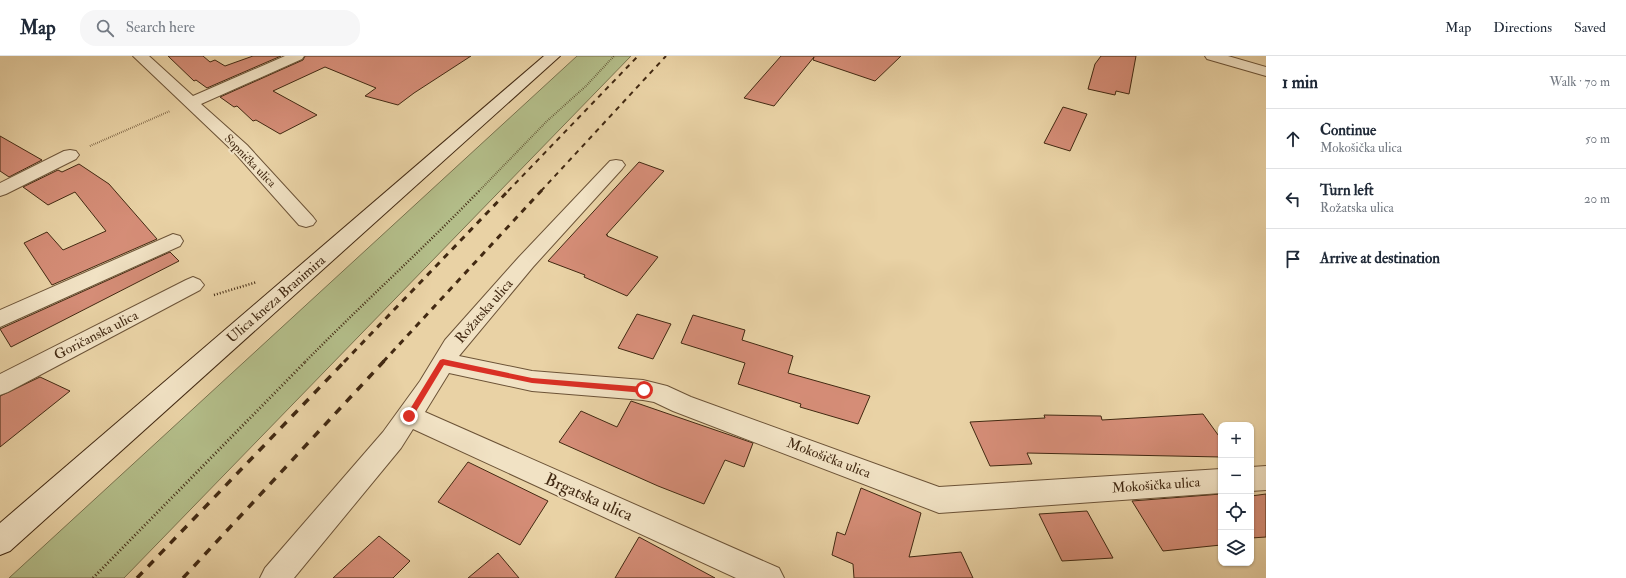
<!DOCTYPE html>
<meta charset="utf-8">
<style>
:root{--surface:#fff;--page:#f6f6f7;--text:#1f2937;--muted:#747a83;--line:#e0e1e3}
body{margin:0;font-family:"IM FELL Double Pica",serif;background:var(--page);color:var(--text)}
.controls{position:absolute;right:12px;bottom:12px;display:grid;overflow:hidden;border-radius:8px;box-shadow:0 1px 3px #0004}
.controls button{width:36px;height:36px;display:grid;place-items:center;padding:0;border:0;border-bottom:1px solid var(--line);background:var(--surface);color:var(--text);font:20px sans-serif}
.stop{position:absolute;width:12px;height:12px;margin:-9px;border:3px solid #d93025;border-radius:50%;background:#fff}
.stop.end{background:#d93025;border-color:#fff;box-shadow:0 1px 4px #0008}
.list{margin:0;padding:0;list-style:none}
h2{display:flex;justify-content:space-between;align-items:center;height:52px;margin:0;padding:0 16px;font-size:17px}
h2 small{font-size:13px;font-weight:400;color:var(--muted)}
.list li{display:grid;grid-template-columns:26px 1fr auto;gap:12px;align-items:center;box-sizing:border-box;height:60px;padding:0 16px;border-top:1px solid var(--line)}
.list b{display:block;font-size:15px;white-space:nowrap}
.list p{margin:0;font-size:13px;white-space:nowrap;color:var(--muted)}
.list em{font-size:13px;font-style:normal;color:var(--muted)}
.icon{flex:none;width:22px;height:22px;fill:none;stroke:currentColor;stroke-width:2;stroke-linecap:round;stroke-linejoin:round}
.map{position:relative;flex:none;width:1266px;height:522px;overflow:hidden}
header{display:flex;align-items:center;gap:24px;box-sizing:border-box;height:56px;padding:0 20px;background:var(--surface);border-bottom:1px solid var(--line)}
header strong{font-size:19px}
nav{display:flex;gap:22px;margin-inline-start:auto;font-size:14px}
.search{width:280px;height:36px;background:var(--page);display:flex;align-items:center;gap:10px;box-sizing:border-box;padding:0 14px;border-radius:16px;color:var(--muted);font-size:15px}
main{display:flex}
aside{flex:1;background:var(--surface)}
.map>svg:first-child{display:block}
.green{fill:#b3bd89;stroke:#7a734e}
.building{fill:#d58d77;stroke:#422912}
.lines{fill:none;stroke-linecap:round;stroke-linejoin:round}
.street-casing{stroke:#6c5337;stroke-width:2}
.secondary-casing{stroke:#422912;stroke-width:2}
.path-far2{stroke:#422912;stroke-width:2;stroke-dasharray:0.5 1.5;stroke-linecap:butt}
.path-far1{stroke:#422912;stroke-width:2.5;stroke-dasharray:1 2;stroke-linecap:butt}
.path{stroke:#422912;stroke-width:3;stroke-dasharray:1 2.5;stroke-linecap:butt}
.street{fill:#f1e2c4;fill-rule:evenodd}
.secondary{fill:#f1e2c4;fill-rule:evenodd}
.rail-far2{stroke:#422912;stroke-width:2;stroke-dasharray:5 5;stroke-linecap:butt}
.rail-far1{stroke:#422912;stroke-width:3;stroke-dasharray:6 6;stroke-linecap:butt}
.rail{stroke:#422912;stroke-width:3.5;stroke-dasharray:8 8;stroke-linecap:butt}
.route{fill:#d93025}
.labels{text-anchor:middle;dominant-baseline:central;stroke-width:4;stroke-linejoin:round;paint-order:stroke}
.far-street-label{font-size:12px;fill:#422912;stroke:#f1e2c4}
.street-label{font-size:14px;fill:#422912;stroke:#f1e2c4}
.near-street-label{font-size:17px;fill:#422912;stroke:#f1e2c4}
</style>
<header>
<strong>Map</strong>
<div class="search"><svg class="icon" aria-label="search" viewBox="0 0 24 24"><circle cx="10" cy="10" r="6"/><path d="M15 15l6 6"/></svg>Search here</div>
<nav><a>Map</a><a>Directions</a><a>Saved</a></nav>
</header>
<main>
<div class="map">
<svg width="1266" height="522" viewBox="0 0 1266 522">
<rect width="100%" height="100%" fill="#e9d2a5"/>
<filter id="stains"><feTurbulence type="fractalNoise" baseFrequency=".005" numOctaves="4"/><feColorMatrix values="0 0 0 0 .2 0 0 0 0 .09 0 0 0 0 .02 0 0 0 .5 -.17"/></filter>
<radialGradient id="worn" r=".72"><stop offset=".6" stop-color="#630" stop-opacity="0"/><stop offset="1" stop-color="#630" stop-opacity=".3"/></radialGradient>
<path class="green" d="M577,0H631L124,522H9Z"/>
<g class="building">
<path d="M168,0H203L210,6L215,4L225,10L253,0H281L207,32L196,24L194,25Z"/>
<path d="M305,0H471L414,37L398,49L365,40L376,32L325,11L273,35L317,59L280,78L256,64L253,65L237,50L234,51L220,41L303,4Z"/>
<path d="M781,0H901L875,25L813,4L814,1L774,50L744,42Z"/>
<path d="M1101,0H1136L1129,38L1116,35L1115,39L1088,33L1095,8Z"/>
<path d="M1063,51L1087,58L1070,95L1044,87Z"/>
<path d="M0,80L42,104L9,121L0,115Z"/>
<path d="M639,106L664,115L606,179H608L607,180L658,201L627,240L584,221L585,219L548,205Z"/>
<path d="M79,108L109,128L157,183L52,229L24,187L47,176L63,194L106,175L75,136L48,149L23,131L58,114L62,116Z"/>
<path d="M170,196L179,205L11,291L0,273Z"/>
<path d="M637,258L671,268L653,303L618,292Z"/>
<path d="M693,259L745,274L742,284L793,300L788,317L870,340L858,368L800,351L801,348L738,328L745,307L681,287Z"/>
<path d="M40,321L70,335L0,391V340Z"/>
<path d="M631,345L753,387L744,411L725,404L704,448L658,430L559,386L581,355L617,371Z"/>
<path d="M1203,358L1221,383V401L1027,397L1032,408L990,410L970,366L1045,362L1044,359L1101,360L1102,364Z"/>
<path d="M468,406L548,445L520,489L438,446Z"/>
<path d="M861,432L921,457L909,501L961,496L973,522H854L853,508L832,499L837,476L845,479Z"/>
<path d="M1221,438V489L1163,495L1132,445Z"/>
<path d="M1266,438V481L1251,482V440Z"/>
<path d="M1087,455L1113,502L1062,505L1039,458Z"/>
<path d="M379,480L410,505L393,522H333Z"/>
<path d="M639,481L715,522H615Z"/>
<path d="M498,497L519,522H468Z"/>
</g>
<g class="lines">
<g class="street-casing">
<g id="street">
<path d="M133,0H149L193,40L285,0H304L302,3L201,48L247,89L313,161L316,165L313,169L306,171L299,169L235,97Z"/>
<path d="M1205,0H1228L1266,11V20L1207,3Z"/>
<path d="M70,94L76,95L79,99L76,103L6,138L0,140V127L64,95Z"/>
<path d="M616,104L622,105L625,109L622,113L533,211L459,300L532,315L643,324L667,330L691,341L939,431L1221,413V437L939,457L673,355L654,346L643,344L532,335L449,317L425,356L779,512L784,522H736L413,373L401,392L294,522H260L265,512L383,376L420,325L445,284L519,201L610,105Z"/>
<path d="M173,178L180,180L183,185L180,190L0,271V254Z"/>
<path d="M193,221L200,224L204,229L200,234L8,336L0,339V318L186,224Z"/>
<path d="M1266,410V434L1251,435V411Z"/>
</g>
</g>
<g class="secondary-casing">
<path id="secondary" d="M544,0H560L10,495L0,499V467Z"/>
</g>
<g class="path-far2">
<path d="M90,90L170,55"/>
<path d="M479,135L547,65L586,30L614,0"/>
</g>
<g class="path-far1">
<path d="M214,239L257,226"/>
<path d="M305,306C362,248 423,193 480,134"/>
</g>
<path class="path" d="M93,522L306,305"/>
<use href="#street" class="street"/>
<use href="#secondary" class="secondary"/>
<g class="rail-far2">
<path d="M508,135L638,0"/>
<path d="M541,135L666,0"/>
</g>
<g class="rail-far1">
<path d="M344,306L509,134"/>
<path d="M383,306L542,134"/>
</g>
<g class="rail">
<path d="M137,522L345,305"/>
<path d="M183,522L384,305"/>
</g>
</g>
<path class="route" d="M443,303L532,322L644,331L647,334L644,337L532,327L444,309L412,362H407V358L440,304Z"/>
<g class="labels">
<g class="far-street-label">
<text transform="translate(250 105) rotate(46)">Sopnička ulica</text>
</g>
<g class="street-label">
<text transform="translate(276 243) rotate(-41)">Ulica kneza Branimira</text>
<text transform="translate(484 255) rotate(-49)">Rožatska ulica</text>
<text transform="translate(96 279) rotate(-27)">Goričanska ulica</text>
<text transform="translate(829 402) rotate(21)">Mokošička ulica</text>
<text transform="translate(1156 429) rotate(-4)">Mokošička ulica</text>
</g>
<g class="near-street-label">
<text transform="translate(589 441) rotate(24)">Brgatska ulica</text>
</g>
</g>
<rect width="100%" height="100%" filter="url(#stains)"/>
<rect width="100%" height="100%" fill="url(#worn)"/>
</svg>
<div class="controls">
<button>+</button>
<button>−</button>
<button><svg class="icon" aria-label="locate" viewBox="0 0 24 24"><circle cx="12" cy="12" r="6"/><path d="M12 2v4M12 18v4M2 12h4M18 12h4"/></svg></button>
<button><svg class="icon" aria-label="layers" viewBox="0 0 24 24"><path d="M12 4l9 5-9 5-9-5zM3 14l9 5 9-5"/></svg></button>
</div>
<div class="stop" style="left:644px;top:334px"></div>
<div class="stop end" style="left:409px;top:360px"></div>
</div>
<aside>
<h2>1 min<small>Walk · 70 m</small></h2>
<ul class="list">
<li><svg class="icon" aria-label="ahead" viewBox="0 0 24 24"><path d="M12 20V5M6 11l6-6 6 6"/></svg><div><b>Continue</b><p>Mokošička ulica</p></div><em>50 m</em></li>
<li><svg class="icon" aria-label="left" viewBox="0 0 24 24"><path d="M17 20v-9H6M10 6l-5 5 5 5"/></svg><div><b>Turn left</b><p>Rožatska ulica</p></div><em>20 m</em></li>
<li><svg class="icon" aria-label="arrive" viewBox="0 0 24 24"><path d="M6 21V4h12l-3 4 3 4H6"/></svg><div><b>Arrive at destination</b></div></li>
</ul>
</aside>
</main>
